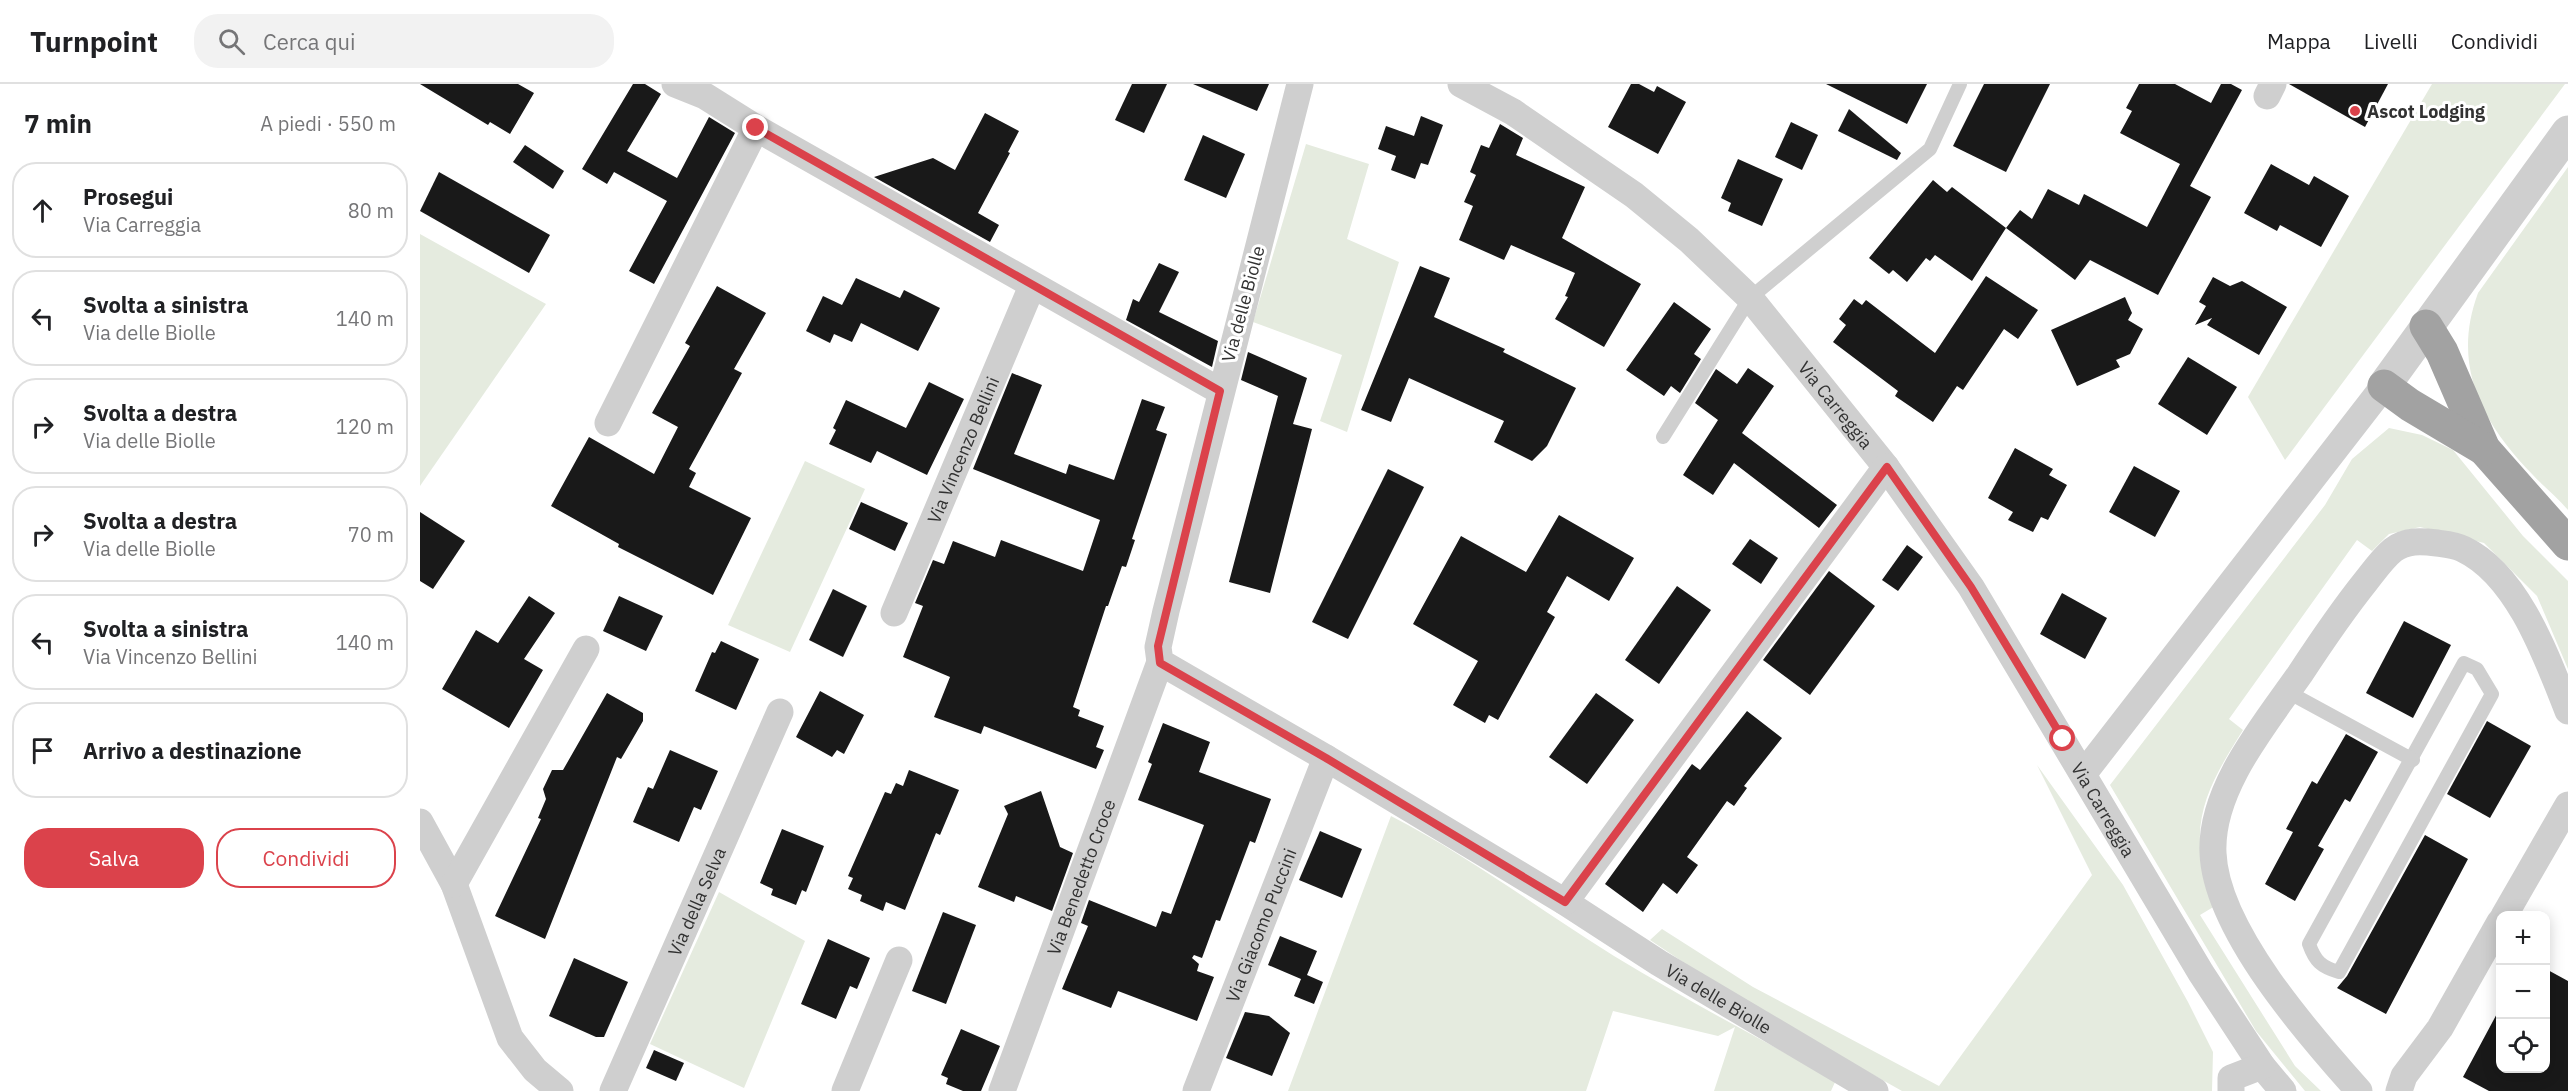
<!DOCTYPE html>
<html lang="it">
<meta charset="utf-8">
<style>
:root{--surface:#fff;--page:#f2f2f2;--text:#202124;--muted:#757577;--line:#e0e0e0;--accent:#db424b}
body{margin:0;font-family:"IBM Plex Sans",sans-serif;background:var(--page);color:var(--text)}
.controls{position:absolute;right:18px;bottom:18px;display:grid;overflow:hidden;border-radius:12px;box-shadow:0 3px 15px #0003}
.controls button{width:54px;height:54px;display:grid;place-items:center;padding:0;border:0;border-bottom:2px solid var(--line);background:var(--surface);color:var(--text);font:30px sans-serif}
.stop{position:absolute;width:18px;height:18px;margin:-14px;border:4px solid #db424b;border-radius:50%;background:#fff}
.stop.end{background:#db424b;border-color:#fff;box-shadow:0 2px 6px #0008}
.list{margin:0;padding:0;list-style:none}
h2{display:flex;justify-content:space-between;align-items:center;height:78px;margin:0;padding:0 24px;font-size:26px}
h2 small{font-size:20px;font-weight:400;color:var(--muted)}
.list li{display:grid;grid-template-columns:39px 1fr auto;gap:18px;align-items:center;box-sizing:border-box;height:96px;margin:0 12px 12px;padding:0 12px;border:2px solid var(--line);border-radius:24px}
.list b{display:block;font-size:22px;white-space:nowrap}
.list p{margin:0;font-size:20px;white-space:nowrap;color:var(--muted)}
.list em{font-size:20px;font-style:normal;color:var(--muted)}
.actions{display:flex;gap:12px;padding:18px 24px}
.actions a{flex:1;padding:14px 0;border:2px solid var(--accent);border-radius:24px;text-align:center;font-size:21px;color:var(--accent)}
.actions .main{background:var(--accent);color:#fff}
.icon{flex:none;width:33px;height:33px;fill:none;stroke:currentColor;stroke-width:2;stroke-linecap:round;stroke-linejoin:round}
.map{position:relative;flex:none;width:2148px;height:1007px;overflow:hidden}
header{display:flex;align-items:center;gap:36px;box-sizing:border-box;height:84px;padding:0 30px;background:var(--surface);border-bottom:2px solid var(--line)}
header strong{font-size:28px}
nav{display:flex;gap:33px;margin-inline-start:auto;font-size:21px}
.search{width:420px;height:54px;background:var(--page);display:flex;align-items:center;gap:15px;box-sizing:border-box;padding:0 21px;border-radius:24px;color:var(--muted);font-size:22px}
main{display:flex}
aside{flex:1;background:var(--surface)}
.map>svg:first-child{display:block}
.green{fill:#e5ebdf}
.building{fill:#191919}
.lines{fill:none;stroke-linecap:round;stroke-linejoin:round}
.service{stroke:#cfcfcf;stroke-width:14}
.minor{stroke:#cfcfcf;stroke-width:27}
.tertiary{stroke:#cfcfcf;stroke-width:33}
.trunk{stroke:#a2a2a2;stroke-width:33}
.route{stroke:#db424b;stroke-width:8}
.poi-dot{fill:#db424b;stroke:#fff;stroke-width:2}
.labels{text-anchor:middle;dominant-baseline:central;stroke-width:6;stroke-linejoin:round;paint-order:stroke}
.poi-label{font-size:18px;font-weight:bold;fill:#323232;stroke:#fff;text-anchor:start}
.street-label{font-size:18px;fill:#323232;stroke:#fff}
</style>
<header>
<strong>Turnpoint</strong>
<div class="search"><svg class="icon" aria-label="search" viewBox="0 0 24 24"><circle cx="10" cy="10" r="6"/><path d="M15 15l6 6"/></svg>Cerca qui</div>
<nav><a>Mappa</a><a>Livelli</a><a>Condividi</a></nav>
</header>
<main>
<aside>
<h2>7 min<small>A piedi · 550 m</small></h2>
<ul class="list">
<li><svg class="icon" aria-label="ahead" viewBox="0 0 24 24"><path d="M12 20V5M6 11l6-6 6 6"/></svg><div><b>Prosegui</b><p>Via Carreggia</p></div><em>80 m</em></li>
<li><svg class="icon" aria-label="left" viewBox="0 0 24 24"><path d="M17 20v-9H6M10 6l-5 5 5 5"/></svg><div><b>Svolta a sinistra</b><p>Via delle Biolle</p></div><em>140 m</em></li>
<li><svg class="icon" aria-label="right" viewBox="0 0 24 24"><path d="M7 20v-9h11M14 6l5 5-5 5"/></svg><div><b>Svolta a destra</b><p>Via delle Biolle</p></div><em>120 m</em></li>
<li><svg class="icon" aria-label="right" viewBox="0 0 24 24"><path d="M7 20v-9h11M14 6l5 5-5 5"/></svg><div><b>Svolta a destra</b><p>Via delle Biolle</p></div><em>70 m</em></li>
<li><svg class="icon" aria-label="left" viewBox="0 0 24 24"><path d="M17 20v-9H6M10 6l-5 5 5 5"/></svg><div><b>Svolta a sinistra</b><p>Via Vincenzo Bellini</p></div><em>140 m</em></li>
<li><svg class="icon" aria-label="arrive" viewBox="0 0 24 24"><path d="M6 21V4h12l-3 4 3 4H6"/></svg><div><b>Arrivo a destinazione</b></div></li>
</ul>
<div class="actions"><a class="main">Salva</a><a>Condividi</a></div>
</aside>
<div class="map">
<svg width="2148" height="1007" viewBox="0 0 2148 1007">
<rect width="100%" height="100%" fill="#fff"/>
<g class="green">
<path d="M2012,0H2145L1865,376L1828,313Z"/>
<path d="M886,60L949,80L927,155L979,178L927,348L900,337L922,271L833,238Z"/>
<path d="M2148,83V426C2137,413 2124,403 2112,390C2062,338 2031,282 2058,209Z"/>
<path d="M0,150L126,220L0,402Z"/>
<path d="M1969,344L2002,351L2033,366L2103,452L2148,497V585L2117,512L2064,459L2000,443L1969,450L1952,467L1937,456L1809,635L1823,646C1802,680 1778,716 1780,758C1780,778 1790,802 1795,822L1780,831L1875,982L1901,1007H1885L1836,947L1690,701L1905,421L1932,375Z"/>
<path d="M385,377L445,405L370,568L308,541Z"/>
<path d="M1617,681L1703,801L1768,918L1793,968L1792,1007H1482L1320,916L1230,856L1242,845L1333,903L1519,1002L1672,791Z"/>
<path d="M971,732C1049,772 1119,825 1194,872C1267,916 1341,956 1416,996L1411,1007H1294L1315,943L1298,952L1193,927L1166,1007H868Z"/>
<path d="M299,808L385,857L324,1004L230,960Z"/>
</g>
<g class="building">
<path d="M0,0H98L114,9L90,50L70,38L68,41Z"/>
<path d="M213,0H225L241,10L207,67L257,94L289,33L315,49L234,200L209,187L247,117L194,88L187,100L162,85Z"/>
<path d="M712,0H747L724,49L695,36Z"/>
<path d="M773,0H849L837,27Z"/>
<path d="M1211,0H1219L1234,8L1237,2L1266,18L1238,70L1188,43Z"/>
<path d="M1406,0H1507L1487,40Z"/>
<path d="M1564,0H1630L1586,88L1533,62Z"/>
<path d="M1719,0H1755L1791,19L1801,0H1811L1822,6L1770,102L1791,113L1738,211L1670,176L1655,196L1586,144L1600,126L1612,135L1628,105L1659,121L1664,110L1727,143L1760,80L1700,49L1712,27L1706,24Z"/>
<path d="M1869,0H1968L1945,43Z"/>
<path d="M1429,25L1481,69L1477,76L1418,47Z"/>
<path d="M565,29L599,47L588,68L590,69L558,129L579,141L570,158L454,93L513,74L535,86Z"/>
<path d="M1001,32L1023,41L1008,81L1001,79L995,95L971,86L976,72L958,65L966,42L994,52Z"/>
<path d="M1371,38L1398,51L1382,86L1355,73Z"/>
<path d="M1080,40L1103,54L1096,71L1165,103L1142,154L1221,200L1184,263L1135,235L1148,213L1145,212L1155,189L1091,161L1084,176L1039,156L1053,122L1044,118L1056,91L1050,88L1061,61L1069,64Z"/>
<path d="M783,51L825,70L806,114L764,96Z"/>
<path d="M105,61L144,87L133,105L93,78Z"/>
<path d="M1318,75L1363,95L1342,142L1308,127L1311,119L1301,114Z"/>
<path d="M1851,80L1889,101L1894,92L1929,112L1901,163L1860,141L1857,147L1824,129Z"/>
<path d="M19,88L130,151L109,189L0,127Z"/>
<path d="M1513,96L1527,108L1532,103L1586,144L1552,197L1515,171L1510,177L1506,174L1487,198L1473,186L1469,190L1449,174Z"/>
<path d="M739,179L759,188L739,228L798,257L792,283L706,236L713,215L719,218Z"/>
<path d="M1000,182L1030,194L1014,233L1085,265L1083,268L1156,304L1127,362L1112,377L1074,358L1084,337L989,294L971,338L941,326Z"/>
<path d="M1566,192L1618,226L1598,255L1584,245L1543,306L1537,302L1513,338L1475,312L1478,307L1413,258L1426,241L1419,235L1434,215L1442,221L1446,216L1515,269Z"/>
<path d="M1793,193L1810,202L1822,197L1867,223L1839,271L1787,241L1792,234L1775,241L1786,222L1779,218Z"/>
<path d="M436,194L480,214L484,206L520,224L498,267L441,239L432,258L414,250L410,259L386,247L403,212L422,221Z"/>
<path d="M297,202L346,229L314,285L322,289L269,385L276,389L269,403L331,434L293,511L198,463L199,460L131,422L169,353L234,390L258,343L232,329L270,262L265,259Z"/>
<path d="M1705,213L1712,229L1708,236L1723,245L1710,270L1696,276L1700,283L1657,302L1631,246Z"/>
<path d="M1254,218L1291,245L1274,270L1281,275L1260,309L1251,302L1244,312L1206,286Z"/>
<path d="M828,268L887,294L873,340L892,345L850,509L809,498L858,312L821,296Z"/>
<path d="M1768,273L1817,303L1787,351L1738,320Z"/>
<path d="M1328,284L1354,302L1322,349L1417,421L1399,444L1314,379L1293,411L1263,391L1298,336L1275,319L1296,285L1317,300Z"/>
<path d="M592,289L622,301L594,370L646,390L649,380L694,396L722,315L745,323L736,346L747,350L712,455L715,456L706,483L702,482L688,522H686L653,623L660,626L658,632L684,642L676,663L684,666L676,685L564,642L561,650L514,633L530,593L483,573L503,522L495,519L513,476L524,480L533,457L575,473L581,456L663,487L680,436L553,385Z"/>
<path d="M509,298L544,315L507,391L457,367L451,379L409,360L416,346L413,344L426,316L486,344Z"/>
<path d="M1595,364L1633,385L1629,391L1647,401L1628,436L1621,433L1613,448L1588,436L1593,428L1568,414Z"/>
<path d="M1714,382L1760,407L1735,453L1689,428Z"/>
<path d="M968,385L1004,403L928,555L892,538Z"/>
<path d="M441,418L488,439L475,467L429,445Z"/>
<path d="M0,428L45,457L13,505L0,497Z"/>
<path d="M1139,431L1214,474L1189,517L1147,492L1127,528L1135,533L1078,636L1069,631L1065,639L1033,621L1058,577L993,540L1041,452L1106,488Z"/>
<path d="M1330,455L1358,474L1341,500L1312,480Z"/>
<path d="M1487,461L1503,473L1478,507L1462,496Z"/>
<path d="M1409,487L1455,522L1390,611L1343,576Z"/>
<path d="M1257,502L1291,526L1239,600L1205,576Z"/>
<path d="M413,505L447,522L423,573L389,556Z"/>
<path d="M1642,509L1687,534L1665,575L1620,550Z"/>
<path d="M109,512L135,529L104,575L123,586L89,644L22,605L56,546L78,559Z"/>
<path d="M199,512L243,532L226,567L183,547Z"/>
<path d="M1984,537L2031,561L1993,634L1946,609Z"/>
<path d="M301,557L339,575L316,626L275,607L292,568L295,569Z"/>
<path d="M400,607L444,631L424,670L417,666L412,673L376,653Z"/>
<path d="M187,609L223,629V637L201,675L197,673L125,855L75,832L121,735L118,734L126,715L123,705L132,686H143Z"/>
<path d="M1176,609L1214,636L1167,700L1129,673Z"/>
<path d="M1327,627L1362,654L1324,702L1327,704L1314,722L1307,717L1267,773L1278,781L1257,810L1243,799L1223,828L1185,800L1272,680L1280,686Z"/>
<path d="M2067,637L2111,662L2070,734L2027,710Z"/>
<path d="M743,639L790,658L779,688L851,715L835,759L830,757L800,837L796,836L782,874L774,871L772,874L779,880L777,887L794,893L777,937L698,907L691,924L642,905L668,842L661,839L669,816L736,843L742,827L751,830L784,741L718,716L732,680L728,678Z"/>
<path d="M1926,650L1958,668L1930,718L1925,715L1898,762L1904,765L1875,817L1845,800L1873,748L1866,745L1892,697L1897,700Z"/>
<path d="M250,666L298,687L281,726L274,723L259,758L213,738L228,703L233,705Z"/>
<path d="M489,686L539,706L520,751L516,749L485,826L466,818L463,827L440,817L442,811L428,805L433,794L428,792L465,708L471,710L476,699L483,702Z"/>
<path d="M621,707L640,763L653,769L632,827L596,812L594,818L558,803L588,730L584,722Z"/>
<path d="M362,745L404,762L386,808L382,806L376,821L351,811L353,805L340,799Z"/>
<path d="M900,747L942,765L922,814L879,796Z"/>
<path d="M2005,751L2048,775L1966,930L1917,904L1927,892Z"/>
<path d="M523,828L556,841L526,920L492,907Z"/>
<path d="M860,852L897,867L887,891L903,898L894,920L874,912L881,895L848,881Z"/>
<path d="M408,855L450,874L437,905L430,902L416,935L381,920Z"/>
<path d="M154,874L208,898L184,953H176L129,932Z"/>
<path d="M2126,885L2148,897V1007H2069L2043,993L2080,924V984H2126Z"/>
<path d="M825,928L849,932L870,949L852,992L806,974Z"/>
<path d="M541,945L580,962L561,1007H543L526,1000L528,994L521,991Z"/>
<path d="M234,966L264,979L256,997L226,984Z"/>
</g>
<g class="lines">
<g class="service">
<path d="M1243,353L1330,214L1510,65L1540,0"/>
<path d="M2044,579L2057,585L2072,610L1919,888C1901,883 1895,877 1889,860Z"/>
<path d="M1868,608L1993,676"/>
</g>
<g class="minor">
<path d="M255,0L285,12L336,44L800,307"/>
<path id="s1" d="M880,0L746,527L738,563L740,578L906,674L1145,818L1239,879L1455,1007"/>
<path id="s2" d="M1041,0L1093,28L1214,111L1269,156L1330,214L1466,383L1551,503L1781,889L1842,982L1863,1007"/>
<path d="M1847,12L1853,0"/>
<path d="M188,339L336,44"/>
<path id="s3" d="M474,529L612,202"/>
<path d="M1664,689L1964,302"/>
<path d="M0,738L34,800L90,954L115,986L140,1007"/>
<path d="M34,800L166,565"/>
<path d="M1145,818L1466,383"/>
<path d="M2084,832L2148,721"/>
<path id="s4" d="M193,1007L360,628"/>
<path d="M425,1007L479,876"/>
<path id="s5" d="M582,1007L740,578"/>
<path id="s6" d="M776,1007L906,674"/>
<path d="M1811,1007V994L1842,982"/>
<path d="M1939,1007C1889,951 1796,846 1793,769C1790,705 1845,640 1880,590C1901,558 1922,527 1946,497C1954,487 1963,474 1973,466C1986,456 2001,457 2017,459C2025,460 2036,461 2043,465C2098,491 2127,574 2148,627"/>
<path d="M1979,1007L1984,992L2020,944L2080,838"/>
</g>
<path class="tertiary" d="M1964,302L2148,48"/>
<g class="trunk">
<path d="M2006,242L2022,268L2064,365L2148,460"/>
<path d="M1964,302L1990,321L2064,365"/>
</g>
</g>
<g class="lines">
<path class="route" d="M336,44L800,307L738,562L740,579L906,674L1145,818L1467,383L1551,503L1643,655"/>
</g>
<circle class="poi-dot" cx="1935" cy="27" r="6"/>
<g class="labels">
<g class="poi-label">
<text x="1947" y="27">Ascot Lodging</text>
</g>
<g class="street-label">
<text transform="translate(823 220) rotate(-75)">Via delle Biolle</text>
<text stroke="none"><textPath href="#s2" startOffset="498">Via Carreggia</textPath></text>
<text stroke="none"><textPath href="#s3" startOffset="177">Via Vincenzo Bellini</textPath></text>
<text stroke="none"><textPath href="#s2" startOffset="984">Via Carreggia</textPath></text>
<text stroke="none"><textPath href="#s5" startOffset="228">Via Benedetto Croce</textPath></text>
<text stroke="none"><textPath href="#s4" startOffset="207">Via della Selva</textPath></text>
<text stroke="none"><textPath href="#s6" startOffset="178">Via Giacomo Puccini</textPath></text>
<text stroke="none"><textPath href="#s1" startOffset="1248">Via delle Biolle</textPath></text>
</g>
</g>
</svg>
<div class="controls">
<button>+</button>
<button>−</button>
<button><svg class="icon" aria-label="locate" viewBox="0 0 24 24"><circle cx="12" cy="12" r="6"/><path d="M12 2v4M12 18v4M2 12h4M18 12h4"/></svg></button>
</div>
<div class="stop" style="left:1643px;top:655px"></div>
<div class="stop end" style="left:336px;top:44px"></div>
</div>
</main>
